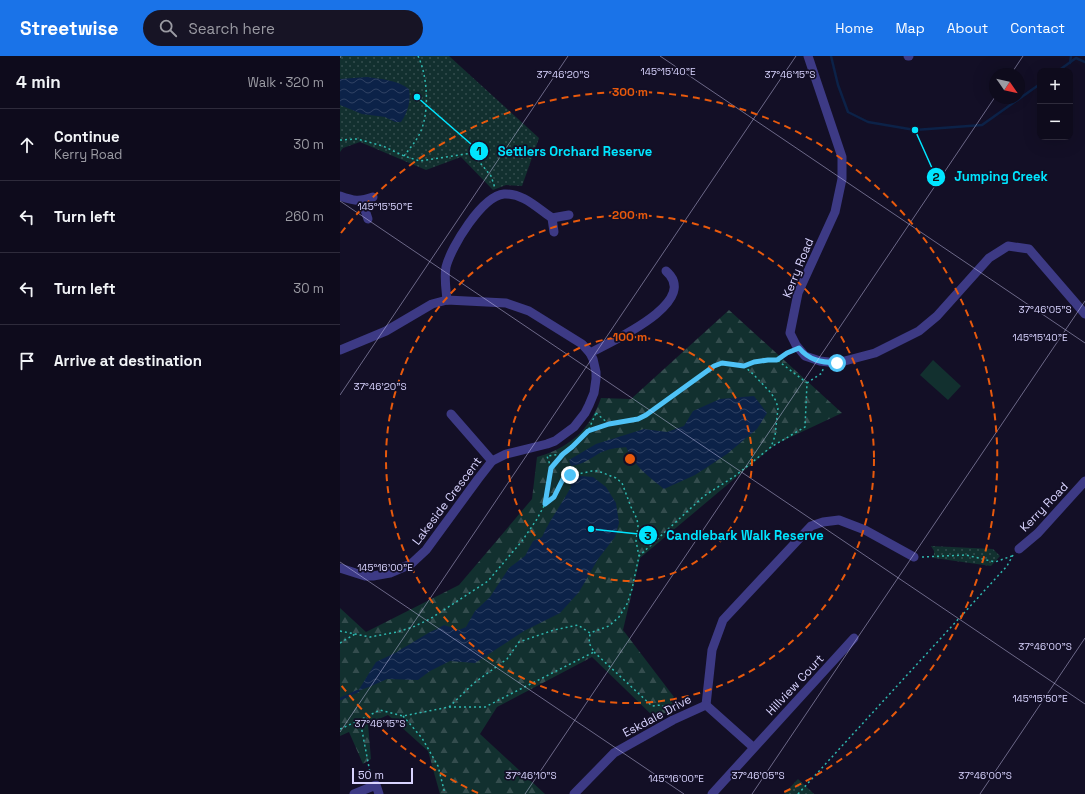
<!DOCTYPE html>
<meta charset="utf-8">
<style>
:root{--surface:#0e0b1c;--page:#171425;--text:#f1f3f6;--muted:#9b9ba3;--line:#2e2b3b;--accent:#1a73e8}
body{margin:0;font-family:"Space Grotesk",sans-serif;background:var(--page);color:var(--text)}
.controls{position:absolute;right:12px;top:12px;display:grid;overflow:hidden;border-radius:8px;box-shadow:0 4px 16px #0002}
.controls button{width:36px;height:36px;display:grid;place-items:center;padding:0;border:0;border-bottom:1px solid var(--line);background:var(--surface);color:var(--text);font:20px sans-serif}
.compass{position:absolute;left:649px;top:12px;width:36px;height:36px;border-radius:50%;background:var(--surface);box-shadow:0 4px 16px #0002;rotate:124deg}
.scale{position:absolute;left:12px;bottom:10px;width:61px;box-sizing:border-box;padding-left:4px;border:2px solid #d9d4ff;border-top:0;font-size:11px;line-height:14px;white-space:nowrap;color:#d9d4ff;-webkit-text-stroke:3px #130f26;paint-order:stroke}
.stop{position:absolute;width:12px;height:12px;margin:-9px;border:3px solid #4fc3f7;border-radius:50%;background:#fff}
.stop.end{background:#4fc3f7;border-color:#fff;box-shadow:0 1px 4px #0008}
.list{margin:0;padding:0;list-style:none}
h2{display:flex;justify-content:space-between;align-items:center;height:52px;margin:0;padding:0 16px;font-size:17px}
h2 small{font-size:13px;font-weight:400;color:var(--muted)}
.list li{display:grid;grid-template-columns:26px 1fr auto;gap:12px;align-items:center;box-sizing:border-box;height:72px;padding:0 16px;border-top:1px solid var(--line)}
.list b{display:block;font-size:15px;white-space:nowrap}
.list p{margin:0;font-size:13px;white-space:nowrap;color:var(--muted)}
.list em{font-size:13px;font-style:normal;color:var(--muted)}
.icon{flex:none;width:22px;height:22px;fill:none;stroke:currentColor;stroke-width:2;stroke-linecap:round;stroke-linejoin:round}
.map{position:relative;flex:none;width:745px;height:738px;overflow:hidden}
header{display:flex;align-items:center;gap:24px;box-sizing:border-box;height:56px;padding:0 20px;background:var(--accent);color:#fff}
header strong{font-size:19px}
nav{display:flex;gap:22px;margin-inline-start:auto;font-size:14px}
.search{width:280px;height:36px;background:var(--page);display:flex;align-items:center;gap:10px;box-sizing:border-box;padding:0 14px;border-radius:22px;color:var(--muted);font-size:15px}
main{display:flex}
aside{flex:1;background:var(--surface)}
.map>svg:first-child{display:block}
.green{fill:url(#green-dots)}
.forest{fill:url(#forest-firs)}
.pitch{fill:#12302f}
.water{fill:url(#water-waves)}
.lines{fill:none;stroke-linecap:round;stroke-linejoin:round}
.stream{stroke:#0c2248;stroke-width:2.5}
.path{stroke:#2fb8b0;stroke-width:1.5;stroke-dasharray:2 3;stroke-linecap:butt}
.street{stroke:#3d3a85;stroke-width:9}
.route{stroke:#4fc3f7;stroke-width:5}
.ticks{fill:none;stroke:#d9d4ff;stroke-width:1;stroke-opacity:0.45}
.ring{fill:none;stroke:#e8590c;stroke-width:2;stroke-dasharray:7 5}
.labels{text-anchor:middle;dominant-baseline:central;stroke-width:3.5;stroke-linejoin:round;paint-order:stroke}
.street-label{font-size:12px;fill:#d9d4ff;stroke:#130f26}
.ticks-label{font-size:10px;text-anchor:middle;fill:#d9d4ff;stroke:#130f26;stroke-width:3.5;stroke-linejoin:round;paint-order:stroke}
.centre{fill:#e8590c;stroke:#130f26;stroke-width:2}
.ring-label{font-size:12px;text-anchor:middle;font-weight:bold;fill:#e8590c;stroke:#130f26;stroke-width:3.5;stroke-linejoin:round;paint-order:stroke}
.leader{fill:none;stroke:#00e5ff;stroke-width:1.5}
.callout-dot{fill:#00e5ff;stroke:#130f26;stroke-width:1.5}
.mark-label{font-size:12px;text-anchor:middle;font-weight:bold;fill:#111}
.callout-label{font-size:13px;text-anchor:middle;font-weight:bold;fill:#00e5ff;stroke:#130f26;stroke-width:3.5;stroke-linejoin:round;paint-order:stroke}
</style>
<header>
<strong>Streetwise</strong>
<div class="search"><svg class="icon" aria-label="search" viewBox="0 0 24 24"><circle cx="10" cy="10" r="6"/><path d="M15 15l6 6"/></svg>Search here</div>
<nav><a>Home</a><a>Map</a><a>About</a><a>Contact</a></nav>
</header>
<main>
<aside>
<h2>4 min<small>Walk · 320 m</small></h2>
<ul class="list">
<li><svg class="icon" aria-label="ahead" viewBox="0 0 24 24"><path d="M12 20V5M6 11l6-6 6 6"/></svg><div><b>Continue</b><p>Kerry Road</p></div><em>30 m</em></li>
<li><svg class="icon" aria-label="left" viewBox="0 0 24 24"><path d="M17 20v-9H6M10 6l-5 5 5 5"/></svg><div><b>Turn left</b></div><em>260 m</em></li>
<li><svg class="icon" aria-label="left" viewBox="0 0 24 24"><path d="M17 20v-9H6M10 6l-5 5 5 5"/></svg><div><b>Turn left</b></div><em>30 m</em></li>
<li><svg class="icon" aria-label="arrive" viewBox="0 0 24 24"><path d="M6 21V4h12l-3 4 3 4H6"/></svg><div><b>Arrive at destination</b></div></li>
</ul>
</aside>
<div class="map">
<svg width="745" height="738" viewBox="0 0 745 738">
<defs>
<pattern id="green-dots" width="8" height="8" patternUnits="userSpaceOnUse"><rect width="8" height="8" fill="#12302f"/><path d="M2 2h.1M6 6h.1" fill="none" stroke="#344d4e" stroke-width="1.8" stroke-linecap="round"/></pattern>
<pattern id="forest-firs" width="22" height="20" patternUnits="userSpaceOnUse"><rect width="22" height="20" fill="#12302f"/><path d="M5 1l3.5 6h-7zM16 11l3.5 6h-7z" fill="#344d4e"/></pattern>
<pattern id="water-waves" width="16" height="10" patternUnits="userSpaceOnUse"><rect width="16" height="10" fill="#0c2248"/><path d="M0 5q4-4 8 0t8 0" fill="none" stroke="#2f4163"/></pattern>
</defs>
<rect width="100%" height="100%" fill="#130f26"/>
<g class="green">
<path d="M0,0H109L199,82L182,130L166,129L153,134L121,101L86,114L20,86L3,92L0,96Z"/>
<path d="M591,490L653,493L660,500L651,510L594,502V495Z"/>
<path d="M458,723L474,738H444Z"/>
</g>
<path class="forest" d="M389,254L502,357L436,388L300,502L283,574L334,641L330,644L336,652L315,662L252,601L157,651L140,678L205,738H100L88,695L48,659L28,668L31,703L23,708L9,676L0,680V552L26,576L119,529L192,443L197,401C229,392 250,374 261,342L291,343Z"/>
<path class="pitch" d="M593,304L621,330L608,344L580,319Z"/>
<g class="water">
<path d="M27,21C41,23 57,24 69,33C71,45 68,56 61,66H55L45,61L22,58L0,49V23Z"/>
<path d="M414,340L427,357L417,373L387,398L355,419L324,433C308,420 295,411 286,391C276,392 267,393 258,398C248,404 243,408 231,410L229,404L256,388L304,373L327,376L344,370L353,355L380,343Z"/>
<path d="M228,419L253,421L266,431L276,447L279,467L275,481L258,503L239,536L220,557L184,575L135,607L110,605L90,615L78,624L47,623L29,631L18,635L36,606L55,597L90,576L97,573L104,569L119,574L126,571L135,555L150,541L169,512L185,500L193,485L202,481C210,463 222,448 231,431Z"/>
</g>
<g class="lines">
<g class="stream">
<path d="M491,0L498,29L508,56L528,66L575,74L642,69L700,28"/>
<path d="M730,7L731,0"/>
<path d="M718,15L736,2L745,6"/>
<path d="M0,643L18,635"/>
</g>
<g class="path">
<path d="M78,0C88,21 90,58 79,79C75,87 69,93 64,100L80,105L132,97L151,120L155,132"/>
<path d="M0,84L17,83L43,90L64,100"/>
<path d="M437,304L451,296"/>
<path d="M404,310L414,306L437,304L467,327L465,371L431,391"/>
<path d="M467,327L482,317L483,313"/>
<path d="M256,357L269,368"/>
<path d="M248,375L269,368L298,363L306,359L362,318L374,310L382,307L404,310L413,318L431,337L436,345L438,352L435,380L431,391L395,420L364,440L299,500"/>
<path d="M211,412L207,400L223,398"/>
<path d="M582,501L626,499L655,506L672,500"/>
<path d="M0,575L30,581L57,576L73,571L90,563L148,525L182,485L197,463L205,448L211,412L223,398L232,391L248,375L256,357"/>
<path d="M0,587L15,578"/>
<path d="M254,596L312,650L321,649L330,655V657"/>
<path d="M109,651H145L254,596L249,587L250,578"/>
<path d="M63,660L82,682L98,710L105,738"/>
<path d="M20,664L31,722"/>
<path d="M0,673L20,664L40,654L63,660L109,651L134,627L167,603L179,586L214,574L238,569L250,577L269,570L279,561L287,548L292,533L299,500L296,485L298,470L297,463L291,451L282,427L276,422L258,415H252L224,421L214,441L205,448"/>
<path d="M458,738L667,510L673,499"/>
</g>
<g class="street">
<path d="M468,0L502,101V123L495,156L458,237L450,277L456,289L465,300L480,305L497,307L535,297L579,275L597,260L649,202L668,190L689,193L745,258"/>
<path d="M568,0H569"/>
<path d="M0,140C14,145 19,146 33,141"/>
<path d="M22,145L28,163"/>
<path d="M214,176L212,162L229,159"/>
<path d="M107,244C106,233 104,221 106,211C111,191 142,140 164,138C183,137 197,152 212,162"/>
<path d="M0,294L46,275L92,248L107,244L166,247L189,255L242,288L250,297L253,303L256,316V323L254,337L249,349L245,357L234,371L215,385L207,388L166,398L152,405L138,423L86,494L71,508L50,517L33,520H25L0,512"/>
<path d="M250,297C270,286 362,246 326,215"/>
<path d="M111,358L152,405"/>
<path d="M679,493L698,477L745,425"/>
<path d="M366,649L372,594L383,564L471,470L483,466L499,464L525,474L574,501"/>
<path d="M14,738L36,729L39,738"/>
<path d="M234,738L274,697L333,664L366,649L413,691"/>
<path d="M372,738L514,582"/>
</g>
</g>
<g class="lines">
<path class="route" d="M230,419L224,421L214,441L205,448L211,412L223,398L232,391L248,375L269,368L298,363L306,359L374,310L382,307L404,310L414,306L428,304H437L447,297L459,292C470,305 481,306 497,307"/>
</g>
<path class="ticks" d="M320,0L745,287M0,2L1,0M671,18L683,0M0,145L745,648M0,339L228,0M0,506L344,738M0,676L456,0M185,738L655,41M412,738L745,245M640,738L745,582"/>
<g class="ring">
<circle cx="290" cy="403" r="122"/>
<circle cx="290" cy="403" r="244"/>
<path d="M138 737A367 367 0 0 1 1 629M1 177A367 367 0 1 1 442 737"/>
</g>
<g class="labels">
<g class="street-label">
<text transform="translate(458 212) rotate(-68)">Kerry Road</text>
<text transform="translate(107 445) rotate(-53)">Lakeside Crescent</text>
<text transform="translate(704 451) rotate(-46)">Kerry Road</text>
<text transform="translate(455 629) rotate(-47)">Hillview Court</text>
<text transform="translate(317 660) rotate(-28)">Eskdale Drive</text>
</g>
</g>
<g class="ticks-label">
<text x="328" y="19">145°15'40"E</text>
<text x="223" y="22">37°46'20"S</text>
<text x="450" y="22">37°46'15"S</text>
<text x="45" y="154">145°15'50"E</text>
<text x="705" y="257">37°46'05"S</text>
<text x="700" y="285">145°15'40"E</text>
<text x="40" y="334">37°46'20"S</text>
<text x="45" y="515">145°16'00"E</text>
<text x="705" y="594">37°46'00"S</text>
<text x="700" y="646">145°15'50"E</text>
<text x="40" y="671">37°46'15"S</text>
<text x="191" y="723">37°46'10"S</text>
<text x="418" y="723">37°46'05"S</text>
<text x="645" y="723">37°46'00"S</text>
<text x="336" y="726">145°16'00"E</text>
</g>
<circle cx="290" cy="403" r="6" class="centre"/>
<g class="ring-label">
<text x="290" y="40">300 m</text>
<text x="290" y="163">200 m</text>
<text x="290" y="285">100 m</text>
</g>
<path class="leader" d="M77 41L139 95M575 74L596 121M251 473L308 479"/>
<g class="callout-dot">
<circle cx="77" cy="41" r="4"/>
<circle cx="575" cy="74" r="4"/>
<circle cx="251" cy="473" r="4"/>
<circle cx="139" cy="95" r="10"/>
<circle cx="596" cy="121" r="10"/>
<circle cx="308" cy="479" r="10"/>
</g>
<g class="mark-label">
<text x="139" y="99">1</text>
<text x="596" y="125">2</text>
<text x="308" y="484">3</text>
</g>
<g class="callout-label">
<text x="235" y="100">Settlers Orchard Reserve</text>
<text x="661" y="125">Jumping Creek</text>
<text x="405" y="484">Candlebark Walk Reserve</text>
</g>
</svg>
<div class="controls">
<button>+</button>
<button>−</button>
</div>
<svg class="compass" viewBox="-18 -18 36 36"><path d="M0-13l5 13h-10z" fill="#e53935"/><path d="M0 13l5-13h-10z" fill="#9b9ba3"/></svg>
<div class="scale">50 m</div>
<div class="stop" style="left:497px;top:307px"></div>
<div class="stop end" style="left:230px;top:419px"></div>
</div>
</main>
